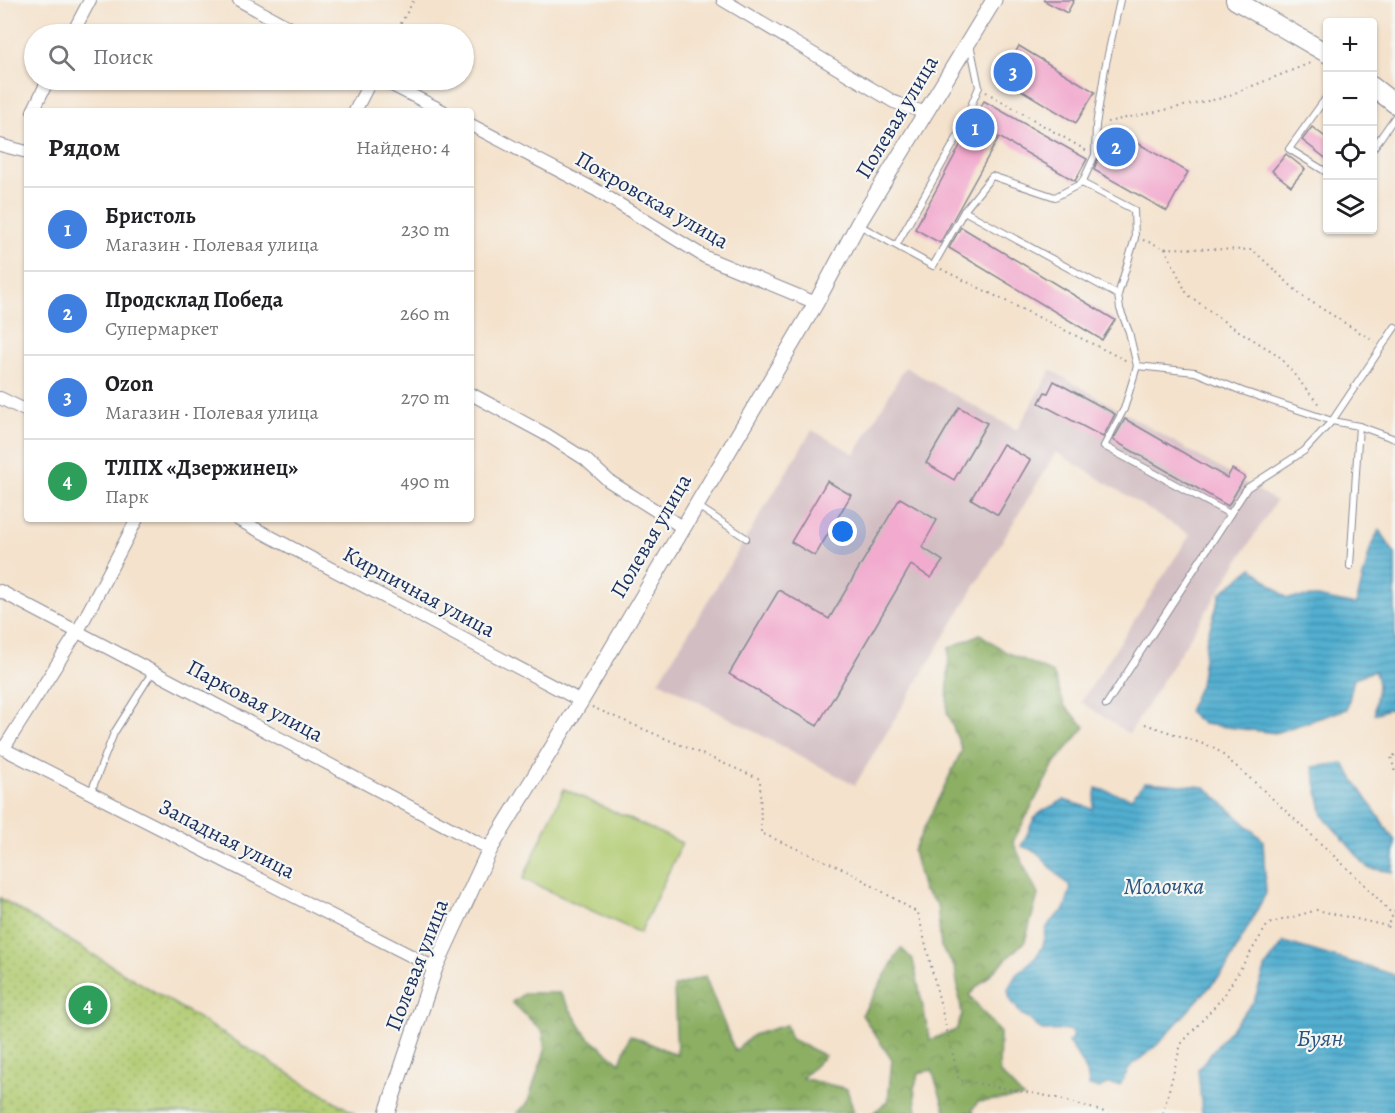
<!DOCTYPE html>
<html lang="ru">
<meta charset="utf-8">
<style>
:root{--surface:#fff;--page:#f6f6f6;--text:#202124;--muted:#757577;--line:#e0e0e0;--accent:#111827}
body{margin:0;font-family:Alegreya,serif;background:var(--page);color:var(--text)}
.controls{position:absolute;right:18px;top:18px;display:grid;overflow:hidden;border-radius:6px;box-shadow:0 2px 4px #0004}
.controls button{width:54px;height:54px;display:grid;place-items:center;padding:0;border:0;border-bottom:2px solid var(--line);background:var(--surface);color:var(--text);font:30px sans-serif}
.you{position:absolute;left:843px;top:532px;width:21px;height:21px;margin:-15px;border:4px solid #fff;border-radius:50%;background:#1a73e8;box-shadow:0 0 0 9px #1a73e833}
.badge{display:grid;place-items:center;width:39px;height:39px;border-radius:50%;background:var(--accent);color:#fff;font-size:20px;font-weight:700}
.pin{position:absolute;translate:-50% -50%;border:3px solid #fff;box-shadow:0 2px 6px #0006}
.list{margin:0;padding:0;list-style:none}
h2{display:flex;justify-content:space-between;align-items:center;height:78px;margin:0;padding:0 24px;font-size:26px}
h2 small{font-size:20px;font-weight:400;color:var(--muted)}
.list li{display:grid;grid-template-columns:39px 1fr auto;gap:18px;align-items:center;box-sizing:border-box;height:84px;padding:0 24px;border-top:2px solid var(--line)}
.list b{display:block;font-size:22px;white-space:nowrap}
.list p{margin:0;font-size:20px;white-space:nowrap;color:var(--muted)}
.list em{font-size:20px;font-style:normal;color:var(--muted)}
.icon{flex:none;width:33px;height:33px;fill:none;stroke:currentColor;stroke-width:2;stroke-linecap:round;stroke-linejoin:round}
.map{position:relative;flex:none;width:1395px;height:1113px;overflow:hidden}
.search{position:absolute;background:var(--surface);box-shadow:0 2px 4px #0004;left:24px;top:24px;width:450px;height:66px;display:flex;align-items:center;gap:15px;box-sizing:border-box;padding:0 21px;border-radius:33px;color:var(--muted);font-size:22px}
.panel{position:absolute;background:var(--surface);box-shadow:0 2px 4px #0004;left:24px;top:108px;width:450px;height:414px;border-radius:6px}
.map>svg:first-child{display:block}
.industrial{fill:#d2bec2}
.forest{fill:url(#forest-crowns);stroke:#546f60;stroke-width:1.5}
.park{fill:#b1cb71;stroke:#667d68;stroke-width:1.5}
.garden{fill:url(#garden-dots);stroke:#667d68;stroke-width:1.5}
.water{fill:url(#water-rules);stroke:#366f97;stroke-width:1.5}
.building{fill:#f2aace}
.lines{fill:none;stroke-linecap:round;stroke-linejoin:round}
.service-casing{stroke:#888895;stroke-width:8}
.minor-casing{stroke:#888895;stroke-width:14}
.tertiary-casing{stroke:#888895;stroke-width:17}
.secondary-casing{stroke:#888895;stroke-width:20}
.path{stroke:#888895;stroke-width:2;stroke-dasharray:1.5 4.5;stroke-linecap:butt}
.service{stroke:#fff;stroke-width:6}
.minor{stroke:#fff;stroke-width:12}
.tertiary{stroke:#fff;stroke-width:15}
.secondary{stroke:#fff;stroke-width:18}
.labels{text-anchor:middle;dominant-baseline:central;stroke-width:4.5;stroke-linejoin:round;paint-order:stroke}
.street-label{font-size:22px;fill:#1b2f5e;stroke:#f6f6f2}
.water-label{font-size:24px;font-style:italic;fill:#2c5580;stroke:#f6f6f2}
</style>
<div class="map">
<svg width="1395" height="1113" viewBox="0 0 1395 1113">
<defs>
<pattern id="forest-crowns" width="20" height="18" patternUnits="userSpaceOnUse" patternTransform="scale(1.5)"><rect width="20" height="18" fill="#8caf63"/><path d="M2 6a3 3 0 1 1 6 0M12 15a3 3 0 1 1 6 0" fill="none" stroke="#728f55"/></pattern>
<pattern id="garden-dots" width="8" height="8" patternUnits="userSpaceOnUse" patternTransform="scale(1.5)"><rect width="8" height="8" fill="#b1cb71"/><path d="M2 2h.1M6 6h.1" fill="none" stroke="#8fa560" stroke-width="1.8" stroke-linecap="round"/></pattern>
<pattern id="water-rules" width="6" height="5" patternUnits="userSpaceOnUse" patternTransform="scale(1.5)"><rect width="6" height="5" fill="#52afd0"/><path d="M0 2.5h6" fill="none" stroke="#438fac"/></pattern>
</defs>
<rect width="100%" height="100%" fill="#f6f6f2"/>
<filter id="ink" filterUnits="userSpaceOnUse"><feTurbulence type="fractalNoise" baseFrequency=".0167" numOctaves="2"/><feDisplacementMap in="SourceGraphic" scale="12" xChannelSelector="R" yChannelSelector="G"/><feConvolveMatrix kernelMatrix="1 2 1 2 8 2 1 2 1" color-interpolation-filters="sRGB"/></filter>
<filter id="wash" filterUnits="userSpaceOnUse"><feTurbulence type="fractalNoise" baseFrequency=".008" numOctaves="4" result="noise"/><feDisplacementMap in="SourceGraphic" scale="24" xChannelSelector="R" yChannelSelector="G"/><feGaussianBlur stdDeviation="1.35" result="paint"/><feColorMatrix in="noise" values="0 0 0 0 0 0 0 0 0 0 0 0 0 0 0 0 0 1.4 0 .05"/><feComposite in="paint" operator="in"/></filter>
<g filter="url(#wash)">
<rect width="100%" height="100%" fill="#f4e2cc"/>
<path class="industrial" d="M905,367L1017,430L1051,370L1276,501L1129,734L1081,702L1190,535L1056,452L855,785L659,681L812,430L855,454Z"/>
<g class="forest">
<path d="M980,634L1006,652L1053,673L1064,705L1085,727L1054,764L1013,842L1038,895L1025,941L969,995L1000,1033L999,1072L1023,1097L978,1102L972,1110L974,1113H946L932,1070L919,1073L914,1088L917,1113H873L888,1101L892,1060L862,1015L901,948L913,960L930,1040L956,1030L962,1015L955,968L941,947L937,904L923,890L913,851L962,750L947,712L949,648Z"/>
<path d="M705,976L735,1051L753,1035L786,1025L791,1039L825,1056L802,1078L847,1089L854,1113H517L527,1104L545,1051L543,1032L512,1002L525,993H560L586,1035L620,1063L630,1035L677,1055L674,987Z"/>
</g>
<path class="park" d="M564,789L682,843L640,933L523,879Z"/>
<path class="garden" d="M0,898L354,1113H0Z"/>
<g class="water">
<path d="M1379,530L1395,554V711L1388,709L1375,714C1373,696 1383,688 1374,671L1354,678L1347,709L1275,733L1203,724L1188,711L1200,685L1207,637L1221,593L1252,568L1287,598L1317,597L1356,605L1371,546Z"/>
<path d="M1343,763L1395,841L1393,872L1368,868L1323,816L1313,767Z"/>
<path d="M1145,782L1205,787L1263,840L1266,893L1225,970L1157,1045L1130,1067L1120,1085L1106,1084L1101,1088L1089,1086C1088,1068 1079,1057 1068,1042L1074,1036L1069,1030L1044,1031L1036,1026L1030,1020L1021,1014L1010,999L1008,989L1016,975L1036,957L1043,946L1046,929L1051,921L1064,910L1071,888L1035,851L1021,846C1027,838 1028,831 1032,823C1037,811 1053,806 1064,800L1093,809L1096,788L1131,798Z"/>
<path d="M1284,942L1395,975V1113H1202L1198,1069L1254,1001L1266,966Z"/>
</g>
<g id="blocks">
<g class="building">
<path d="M1043,0H1074L1067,13Z"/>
<path d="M1019,46L1095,92L1076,123L1001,78Z"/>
<path d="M984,101L1087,159L1075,181L999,137L940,243L915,229Z"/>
<path d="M1312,127L1328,139V160L1302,140Z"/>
<path d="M1113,129L1188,172L1167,211L1094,170L1100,151Z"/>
<path d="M1286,154L1305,169L1291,186L1272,171Z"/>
<path d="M961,227L1115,320L1102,340L949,248Z"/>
<path d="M1054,381L1115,414L1103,437L1039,403L1045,392L1048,393Z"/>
<path d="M959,407L987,423L954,480L926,463Z"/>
<path d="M1125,419L1227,478L1232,469L1245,477L1228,506L1113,440Z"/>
<path d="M1003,444L1030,460L998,515L971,499Z"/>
<path d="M827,481L851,495L815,556L791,542Z"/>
<path d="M900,498L937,520L922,547L943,561L931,578L911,565L817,726L729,674L779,590L829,619Z"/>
</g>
</g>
</g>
<g filter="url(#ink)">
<use href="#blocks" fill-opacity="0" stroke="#888895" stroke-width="1.5"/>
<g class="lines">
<g class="service-casing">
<g id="service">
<path d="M1120,0L1105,68L1096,125L1095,155L1082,183L1134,210L1135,238L1118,295L1120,309L1129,332L1137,366L1124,409L1104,446L1230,514"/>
<path d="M1328,95L1289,149L1328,173"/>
<path d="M1372,150L1395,117"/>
<path d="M964,211L992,176L1055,197L1082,183"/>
<path d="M859,225L933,266L964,211L1118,295"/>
<path d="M897,244L958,136L979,87L970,44"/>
<path d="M1137,366L1195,372L1242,391L1332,421L1359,426L1350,566"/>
<path d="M1359,426L1395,439"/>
<path d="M696,505L746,538"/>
<path d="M1106,705L1247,488L1304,451L1332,421L1395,327"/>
<path d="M91,792L114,733L153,671"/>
</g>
</g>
<g class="minor-casing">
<g id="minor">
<path d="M239,0L301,34"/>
<path d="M723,0L894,102L926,113"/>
<path d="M72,34L90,0"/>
<path d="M382,80L443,111"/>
<path d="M33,111L48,80"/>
<path d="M355,111L371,80"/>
<path d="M471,125L596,190L705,257L816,303"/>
<path d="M0,145L27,152"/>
<path d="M471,394L547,435L585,459L609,481L682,527"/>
<path d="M0,398L27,411"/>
<path d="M237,519L581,701"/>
<path d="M0,591L490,849"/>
<path d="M0,747L435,968"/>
<path d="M4,748L78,631L137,519"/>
</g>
</g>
<g class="tertiary-casing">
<path id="tertiary" d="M387,1113L435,968L490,849L581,701L816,303L858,224L994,0"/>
</g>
<g class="secondary-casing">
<g id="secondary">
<path d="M1235,0L1328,54"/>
<path d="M1372,86L1395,104"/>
</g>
</g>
<g class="path">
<path d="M395,34L414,0"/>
<path d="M986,92L1087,151"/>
<path d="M1107,122L1222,98L1313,62"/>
<path d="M1143,240L1165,248L1253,250L1302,296L1375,342"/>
<path d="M1165,248L1187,294L1226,323L1278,355L1321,407"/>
<path d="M941,269L1127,361"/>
<path d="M592,707L760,779L761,833L848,871L918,913L959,1080L1053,1097L1108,1113"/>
<path d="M1145,724L1215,748L1260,787L1363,883L1393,915"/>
<path d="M1395,755L1391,756L1395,773"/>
<path d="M1395,911L1387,926L1395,930"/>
<path d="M1163,1113L1181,1044L1223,997L1268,924L1317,910L1387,926"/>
</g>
<use href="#service" class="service"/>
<use href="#minor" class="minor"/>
<use href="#tertiary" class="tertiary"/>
<use href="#secondary" class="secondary"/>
</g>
</g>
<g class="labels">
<g class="street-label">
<text transform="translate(897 117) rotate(-59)">Полевая улица</text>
<text transform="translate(652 200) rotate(30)">Покровская улица</text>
<text transform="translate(651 536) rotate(-60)">Полевая улица</text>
<text transform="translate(419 592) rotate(28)">Кирпичная улица</text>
<text transform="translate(255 701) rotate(28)">Парковая улица</text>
<text transform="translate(227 839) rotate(27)">Западная улица</text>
<text transform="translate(417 965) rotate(-69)">Полевая улица</text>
</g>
<g class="water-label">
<text x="1164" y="886">Молочка</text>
<text x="1320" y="1038">Буян</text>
</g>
</g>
</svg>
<div class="controls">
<button>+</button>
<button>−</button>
<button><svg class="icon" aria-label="locate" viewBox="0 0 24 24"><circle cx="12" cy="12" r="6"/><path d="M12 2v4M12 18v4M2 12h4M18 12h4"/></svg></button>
<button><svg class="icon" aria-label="layers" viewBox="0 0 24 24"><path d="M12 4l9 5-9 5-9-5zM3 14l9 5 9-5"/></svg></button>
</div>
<div class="you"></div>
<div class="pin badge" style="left:975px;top:128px;background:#3f7fe0">1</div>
<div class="pin badge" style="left:1116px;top:147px;background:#3f7fe0">2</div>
<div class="pin badge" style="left:1013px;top:72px;background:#3f7fe0">3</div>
<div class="pin badge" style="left:88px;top:1005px;background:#2e9e5b">4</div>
<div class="search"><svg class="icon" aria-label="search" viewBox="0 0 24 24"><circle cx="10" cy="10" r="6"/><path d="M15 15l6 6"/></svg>Поиск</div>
<section class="panel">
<h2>Рядом<small>Найдено: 4</small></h2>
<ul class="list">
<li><span class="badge" style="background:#3f7fe0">1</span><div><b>Бристоль</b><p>Магазин · Полевая улица</p></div><em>230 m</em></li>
<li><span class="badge" style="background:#3f7fe0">2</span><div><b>Продсклад Победа</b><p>Супермаркет</p></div><em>260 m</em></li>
<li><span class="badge" style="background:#3f7fe0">3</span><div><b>Ozon</b><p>Магазин · Полевая улица</p></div><em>270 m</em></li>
<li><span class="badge" style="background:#2e9e5b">4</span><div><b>ТЛПХ «Дзержинец»</b><p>Парк</p></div><em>490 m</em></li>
</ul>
</section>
</div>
